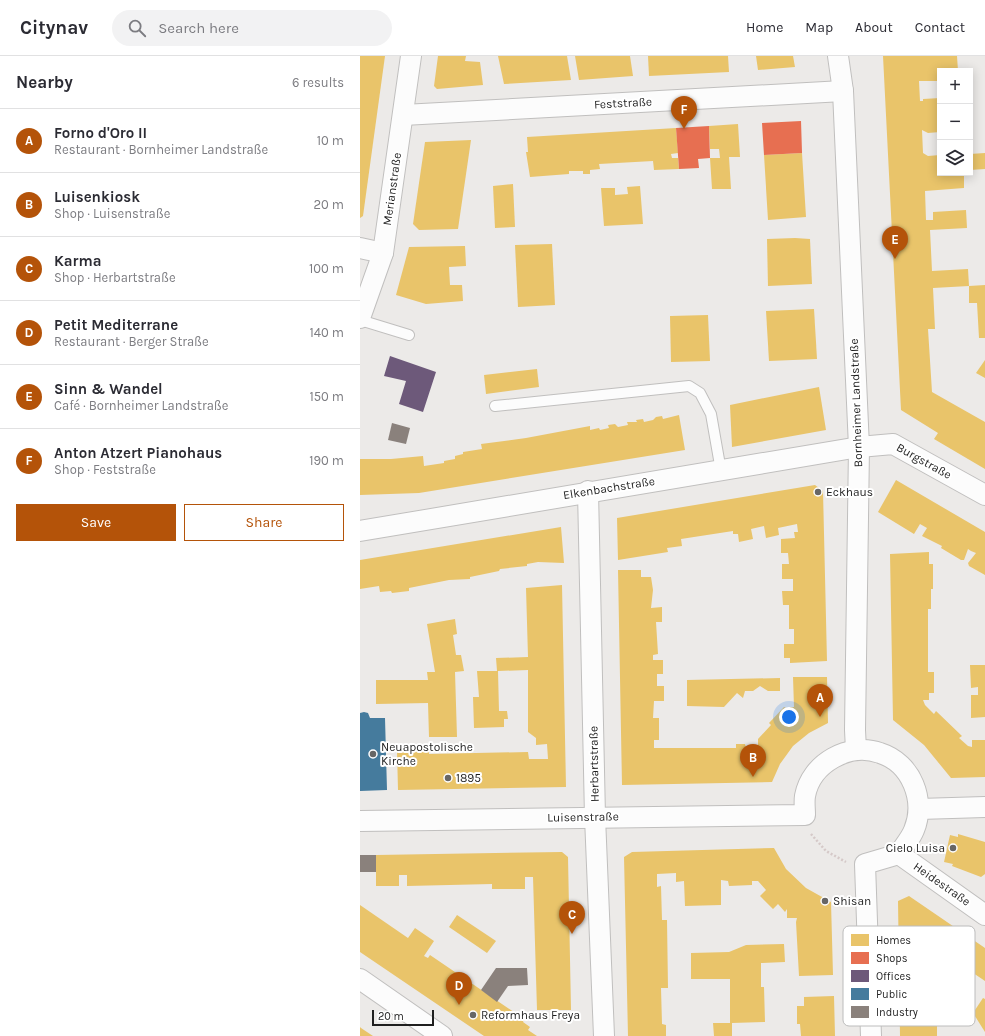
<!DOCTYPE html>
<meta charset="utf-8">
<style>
:root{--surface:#fff;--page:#f2f2f3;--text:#2b2b33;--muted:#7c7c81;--line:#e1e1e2;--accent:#b45309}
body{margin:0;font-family:Karla,sans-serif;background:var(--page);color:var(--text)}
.controls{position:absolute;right:12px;top:12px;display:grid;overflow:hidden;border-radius:0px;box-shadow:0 2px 10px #0003}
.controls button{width:36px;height:36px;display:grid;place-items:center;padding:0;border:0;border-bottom:1px solid var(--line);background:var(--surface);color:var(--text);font:20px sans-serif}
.scale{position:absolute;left:12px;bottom:10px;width:62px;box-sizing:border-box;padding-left:4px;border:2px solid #1f1f1f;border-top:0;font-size:11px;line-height:14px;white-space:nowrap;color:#1f1f1f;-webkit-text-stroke:3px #fff;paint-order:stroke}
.you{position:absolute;left:429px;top:661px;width:14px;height:14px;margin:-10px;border:3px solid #fff;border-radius:50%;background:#1a73e8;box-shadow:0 0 0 6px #1a73e833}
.badge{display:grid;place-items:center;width:26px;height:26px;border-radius:50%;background:var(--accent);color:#fff;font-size:13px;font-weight:700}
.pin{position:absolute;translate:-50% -33px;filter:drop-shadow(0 1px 2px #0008)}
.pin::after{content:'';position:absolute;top:21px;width:14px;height:12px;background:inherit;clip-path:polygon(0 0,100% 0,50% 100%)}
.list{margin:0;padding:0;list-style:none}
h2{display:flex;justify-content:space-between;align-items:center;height:52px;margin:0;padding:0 16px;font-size:17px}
h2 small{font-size:13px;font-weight:400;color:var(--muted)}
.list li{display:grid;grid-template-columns:26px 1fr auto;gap:12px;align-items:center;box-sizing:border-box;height:64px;padding:0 16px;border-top:1px solid var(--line)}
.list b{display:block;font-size:15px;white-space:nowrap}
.list p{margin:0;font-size:13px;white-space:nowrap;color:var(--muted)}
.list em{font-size:13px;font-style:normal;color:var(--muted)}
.actions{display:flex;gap:8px;padding:12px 16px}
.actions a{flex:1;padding:9px 0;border:1px solid var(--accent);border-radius:0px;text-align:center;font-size:14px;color:var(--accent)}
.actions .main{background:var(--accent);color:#fff}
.icon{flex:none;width:22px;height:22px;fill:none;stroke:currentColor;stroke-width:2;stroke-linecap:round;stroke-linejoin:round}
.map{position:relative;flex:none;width:625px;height:980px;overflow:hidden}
header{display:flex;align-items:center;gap:24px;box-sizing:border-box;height:56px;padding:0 20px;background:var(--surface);border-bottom:1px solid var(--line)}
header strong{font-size:19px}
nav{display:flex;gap:22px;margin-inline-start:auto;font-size:14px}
.search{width:280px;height:36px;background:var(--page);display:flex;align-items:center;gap:10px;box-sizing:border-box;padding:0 14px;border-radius:22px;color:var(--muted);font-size:15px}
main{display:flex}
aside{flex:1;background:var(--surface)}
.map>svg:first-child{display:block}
.homes{fill:#e9c46a}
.shops{fill:#e76f51}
.offices{fill:#6d597a}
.public{fill:#457b9d}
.industry{fill:#8a817c}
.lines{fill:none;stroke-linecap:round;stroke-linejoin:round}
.service-casing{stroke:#c0bfbe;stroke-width:12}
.minor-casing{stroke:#c0bfbe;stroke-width:22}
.path{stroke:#d5c9c8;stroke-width:2.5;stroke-dasharray:2 2;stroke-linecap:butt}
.service{stroke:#fcfcfc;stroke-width:10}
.minor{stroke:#fcfcfc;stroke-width:20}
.poi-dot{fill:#676665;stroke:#fff;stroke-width:1.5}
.labels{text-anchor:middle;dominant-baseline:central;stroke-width:4;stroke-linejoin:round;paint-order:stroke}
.street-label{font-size:12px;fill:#1f1f1f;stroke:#fff}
.poi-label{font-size:12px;fill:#1f1f1f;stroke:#fff;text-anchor:start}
.key{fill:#fff;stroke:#bcbcbc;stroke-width:1}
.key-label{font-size:11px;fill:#1f1f1f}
</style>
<header>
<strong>Citynav</strong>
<div class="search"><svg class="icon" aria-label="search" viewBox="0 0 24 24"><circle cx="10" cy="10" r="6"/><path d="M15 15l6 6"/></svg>Search here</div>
<nav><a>Home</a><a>Map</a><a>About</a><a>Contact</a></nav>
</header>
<main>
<aside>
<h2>Nearby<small>6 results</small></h2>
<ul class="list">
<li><span class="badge">A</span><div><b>Forno d'Oro II</b><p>Restaurant · Bornheimer Landstraße</p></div><em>10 m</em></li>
<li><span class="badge">B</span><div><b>Luisenkiosk</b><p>Shop · Luisenstraße</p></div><em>20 m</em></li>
<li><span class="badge">C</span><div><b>Karma</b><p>Shop · Herbartstraße</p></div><em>100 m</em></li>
<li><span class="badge">D</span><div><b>Petit Mediterrane</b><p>Restaurant · Berger Straße</p></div><em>140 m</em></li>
<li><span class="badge">E</span><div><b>Sinn &amp; Wandel</b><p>Café · Bornheimer Landstraße</p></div><em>150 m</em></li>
<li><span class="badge">F</span><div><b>Anton Atzert Pianohaus</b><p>Shop · Feststraße</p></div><em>190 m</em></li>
</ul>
<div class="actions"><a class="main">Save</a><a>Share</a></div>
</aside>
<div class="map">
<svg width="625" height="980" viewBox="0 0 625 980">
<rect width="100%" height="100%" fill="#eceae8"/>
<g class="homes">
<path d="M0,0H25L3,160L0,162Z"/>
<path d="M78,0H106L105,5L120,6L123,29L77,33L74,30Z"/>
<path d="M138,0H207L211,24L144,28Z"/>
<path d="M215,0H270L273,20L219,24Z"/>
<path d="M288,0H368L369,16L289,20Z"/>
<path d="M396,0H433L435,11L398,14Z"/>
<path d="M523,0H597L598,15H580V25H559L560,45H563V43L580,42V76L568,77L562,74L563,97L568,100L580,99V117H604V132L565,135L566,164H573V156L606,154L607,172L570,174L572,215L608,213L609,230L573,232L575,273H568L572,336L625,366V413L574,383L578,377L541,354Z"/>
<path d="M378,68L380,101H369L371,133H352L350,102H360L359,93H350L349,70Z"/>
<path d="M316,72L318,97L311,98L312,102H318L319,113L294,114L293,105L239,108L240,113L230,114V118H223V115H209V118L170,121L166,96H168L167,81Z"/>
<path d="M111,84L98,173L59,174L53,168L65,86Z"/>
<path d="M442,97L446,161L408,164L404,99Z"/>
<path d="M625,97V113L610,114V98Z"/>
<path d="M153,128L155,171L135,172L133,130Z"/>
<path d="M280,130L283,168L244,170L241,132H255V139L268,138L267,131Z"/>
<path d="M435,182L450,183L452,228L408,230L407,183Z"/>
<path d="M192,188L195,249L158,251L155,189Z"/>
<path d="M105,190L106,210L89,211L90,229H102L103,245L66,248L36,239L49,191Z"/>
<path d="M625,229V282H619L617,247H609V230Z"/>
<path d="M454,253L457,303L409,305L406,255Z"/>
<path d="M348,259L350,305L311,306L310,260Z"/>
<path d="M625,304V322L616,317Z"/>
<path d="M177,313L179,331L126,338L124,319Z"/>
<path d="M459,331L466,374L372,391L370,349Z"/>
<path d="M319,359L325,394L59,437L0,439V403H31L63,400L64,410L84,407V405L95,403V400L103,398V396L122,393L121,388L166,382L230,370V374L239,372L240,374L249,372L248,369L255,368L258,371L268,369L267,366H277L276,364L283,363L284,366L293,364L296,361L302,360L303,363Z"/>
<path d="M536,424L625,476V519L609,510L608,507L616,497L611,495L608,493L604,504H601L581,492L582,490L562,480L567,472L560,468L554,478L518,456Z"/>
<path d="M455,429L463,435L467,605L430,607V602H424V588H434V573H429V549H423L422,535H433V523H422V508H429L428,497H421V483L435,482L434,476H438L437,468L418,472L419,479L406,482L404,470L391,473L393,483L379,486L378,478H373V475L321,483L322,490L307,492L308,496L258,504L257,462Z"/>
<path d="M201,471L204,507L178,506L167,508V510L140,513L139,515L110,521V523L89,524L49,532V535L32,537L31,535L20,536L19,530L0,533V504Z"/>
<path d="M569,496V508H573V533H571V553H568V616H574V637H569V644H563L565,649L574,658L576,655L602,680L599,682L608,690L612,691V684H625V721L591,722L564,689L533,664L530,498Z"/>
<path d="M258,514H281V521H291L293,534L291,552L302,551V566H296L298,598L293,599V604H303V618H297V630H304V645H294L293,662H299V684H294V692H376V688H385L386,692L398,691V683L411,669L409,667L424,651L429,653L430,651H434L433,621H467L468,667L449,677L433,690L420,708L412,726L262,729Z"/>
<path d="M202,529L206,731L38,734L37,695H69V698L168,696L169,703H188L187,688L176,689V682L168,676V614L138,615L139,655H147L148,663H144V671L114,672L113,641H119L117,615H137L136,602L168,601L166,532Z"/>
<path d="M95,563L97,578L93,579L96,599H101L104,615L95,616L97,681H69L68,647L16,648V624H68L67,616H75L67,568Z"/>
<path d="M610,609H625V661L611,662V639H618V631L611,632Z"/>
<path d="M420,622V635H408L400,630L393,635H385L383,642L377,637L364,651L327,650V624Z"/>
<path d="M598,778L625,786V818L621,821L592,810L593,808L584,806L590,779L598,781Z"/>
<path d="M414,792L426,813L446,832L471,846L473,919L439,920L436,866L437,862H427V853L425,856L418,848L413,853L400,840L406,834L398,825H392V829L369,830L368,825L361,824V849L325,850L324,825L316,826V817L297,818V831L301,830L302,864H307L308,932H301L302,968L306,969V980H268L264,801L272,796Z"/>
<path d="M202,796L208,801L211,954H177L173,821H165V833H132V828L47,830V819H39V830H16V799Z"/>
<path d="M549,840L625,892V925L582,896L584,894L574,889L566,880V878H560L561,887H563V897H565L566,916H576V924H580L581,949H577V980H540L538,845Z"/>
<path d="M0,849L48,882L55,872L74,885L64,900L68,902L70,899L164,963L163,966L170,971L168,974L177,980H124L0,896Z"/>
<path d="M97,859L136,885L127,897L89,871Z"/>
<path d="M424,888L425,906L401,907V931H404L405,966L372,967V980H354L353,967H370V923H331V897L369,896L386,889Z"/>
<path d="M474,940L475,980H441L440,968H437V950H444V941Z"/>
<path d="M623,942L625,943V976L613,957Z"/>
<path d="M0,971L1,972L13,980H0Z"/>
</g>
<g class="shops">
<path d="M441,65L442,97L404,99L402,67Z"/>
<path d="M349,70L350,102L338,103L339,112L319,113L316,72Z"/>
</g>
<path class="offices" d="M30,300L76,316L63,356L39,348L46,325L24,320Z"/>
<path class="public" d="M4,656L8,657L10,662H25L27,734L0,735V657Z"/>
<g class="industry">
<path d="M32,367L50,372L46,388L28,384Z"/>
<rect x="0" y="799" width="16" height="17"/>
<path d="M136,912H167L168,929L148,930L137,946L121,934Z"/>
</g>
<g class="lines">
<g class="service-casing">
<g id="service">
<path d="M0,264L49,279"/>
<path d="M135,350L329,330L340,337L351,358L361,415"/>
</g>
</g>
<g class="minor-casing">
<g id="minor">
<path d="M478,0L483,35L499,391L495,674L496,694"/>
<path d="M43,59L483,35"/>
<path d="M0,192L23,197"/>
<path d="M0,262L23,197L51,0"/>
<path d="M228,435L235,761L244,980"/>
<path d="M0,475L499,391L533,388L625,439"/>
<path d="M559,753L625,751"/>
<path d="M0,765L445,759C445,753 444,746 445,740C451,707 489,686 520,697C552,707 566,745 554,774C551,782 544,790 539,798L505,808L511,980"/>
<path d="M539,798L625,859"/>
<path d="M0,923L82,980"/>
</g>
</g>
<path class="path" d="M451,778L466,795L486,806"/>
<use href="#service" class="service"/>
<use href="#minor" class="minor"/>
</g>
<g class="poi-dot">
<circle cx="458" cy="436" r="4"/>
<circle cx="13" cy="698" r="4"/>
<circle cx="88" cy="722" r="4"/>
<circle cx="593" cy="792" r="4"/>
<circle cx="465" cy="845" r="4"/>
<circle cx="113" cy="959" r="4"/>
</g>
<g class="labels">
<g class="street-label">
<text transform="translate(263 47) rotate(-3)">Feststraße</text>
<text transform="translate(32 133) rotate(-82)">Merianstraße</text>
<text transform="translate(496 347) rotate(-92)">Bornheimer Landstraße</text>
<text transform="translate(564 405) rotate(29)">Burgstraße</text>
<text transform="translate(249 432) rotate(-9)">Elkenbachstraße</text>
<text transform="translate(234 708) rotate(-91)">Herbartstraße</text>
<text transform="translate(223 761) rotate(-1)">Luisenstraße</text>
<text transform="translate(582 828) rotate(35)">Heidestraße</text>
</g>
<g class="poi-label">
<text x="466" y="436">Eckhaus</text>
<text x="21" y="691">Neuapostolische<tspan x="21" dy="14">Kirche</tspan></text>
<text x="96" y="722">1895</text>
<text x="585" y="792" text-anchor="end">Cielo Luisa</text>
<text x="473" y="845">Shisan</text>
<text x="121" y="959">Reformhaus Freya</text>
</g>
</g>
<rect x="483" y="870" width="132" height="100" rx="6" class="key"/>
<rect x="491" y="878" width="18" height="12" fill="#e9c46a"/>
<rect x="491" y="896" width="18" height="12" fill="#e76f51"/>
<rect x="491" y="914" width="18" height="12" fill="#6d597a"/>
<rect x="491" y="932" width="18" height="12" fill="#457b9d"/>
<rect x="491" y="950" width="18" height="12" fill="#8a817c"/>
<g class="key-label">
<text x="516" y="888">Homes</text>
<text x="516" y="906">Shops</text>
<text x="516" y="924">Offices</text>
<text x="516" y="942">Public</text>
<text x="516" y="960">Industry</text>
</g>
</svg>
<div class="controls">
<button>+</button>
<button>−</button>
<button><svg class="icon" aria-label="layers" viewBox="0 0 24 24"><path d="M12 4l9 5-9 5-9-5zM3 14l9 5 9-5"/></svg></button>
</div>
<div class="scale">20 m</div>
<div class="you"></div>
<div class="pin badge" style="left:460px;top:661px">A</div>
<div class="pin badge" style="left:393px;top:721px">B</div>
<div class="pin badge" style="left:212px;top:878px">C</div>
<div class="pin badge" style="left:99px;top:949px">D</div>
<div class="pin badge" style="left:535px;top:203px">E</div>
<div class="pin badge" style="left:324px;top:73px">F</div>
</div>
</main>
